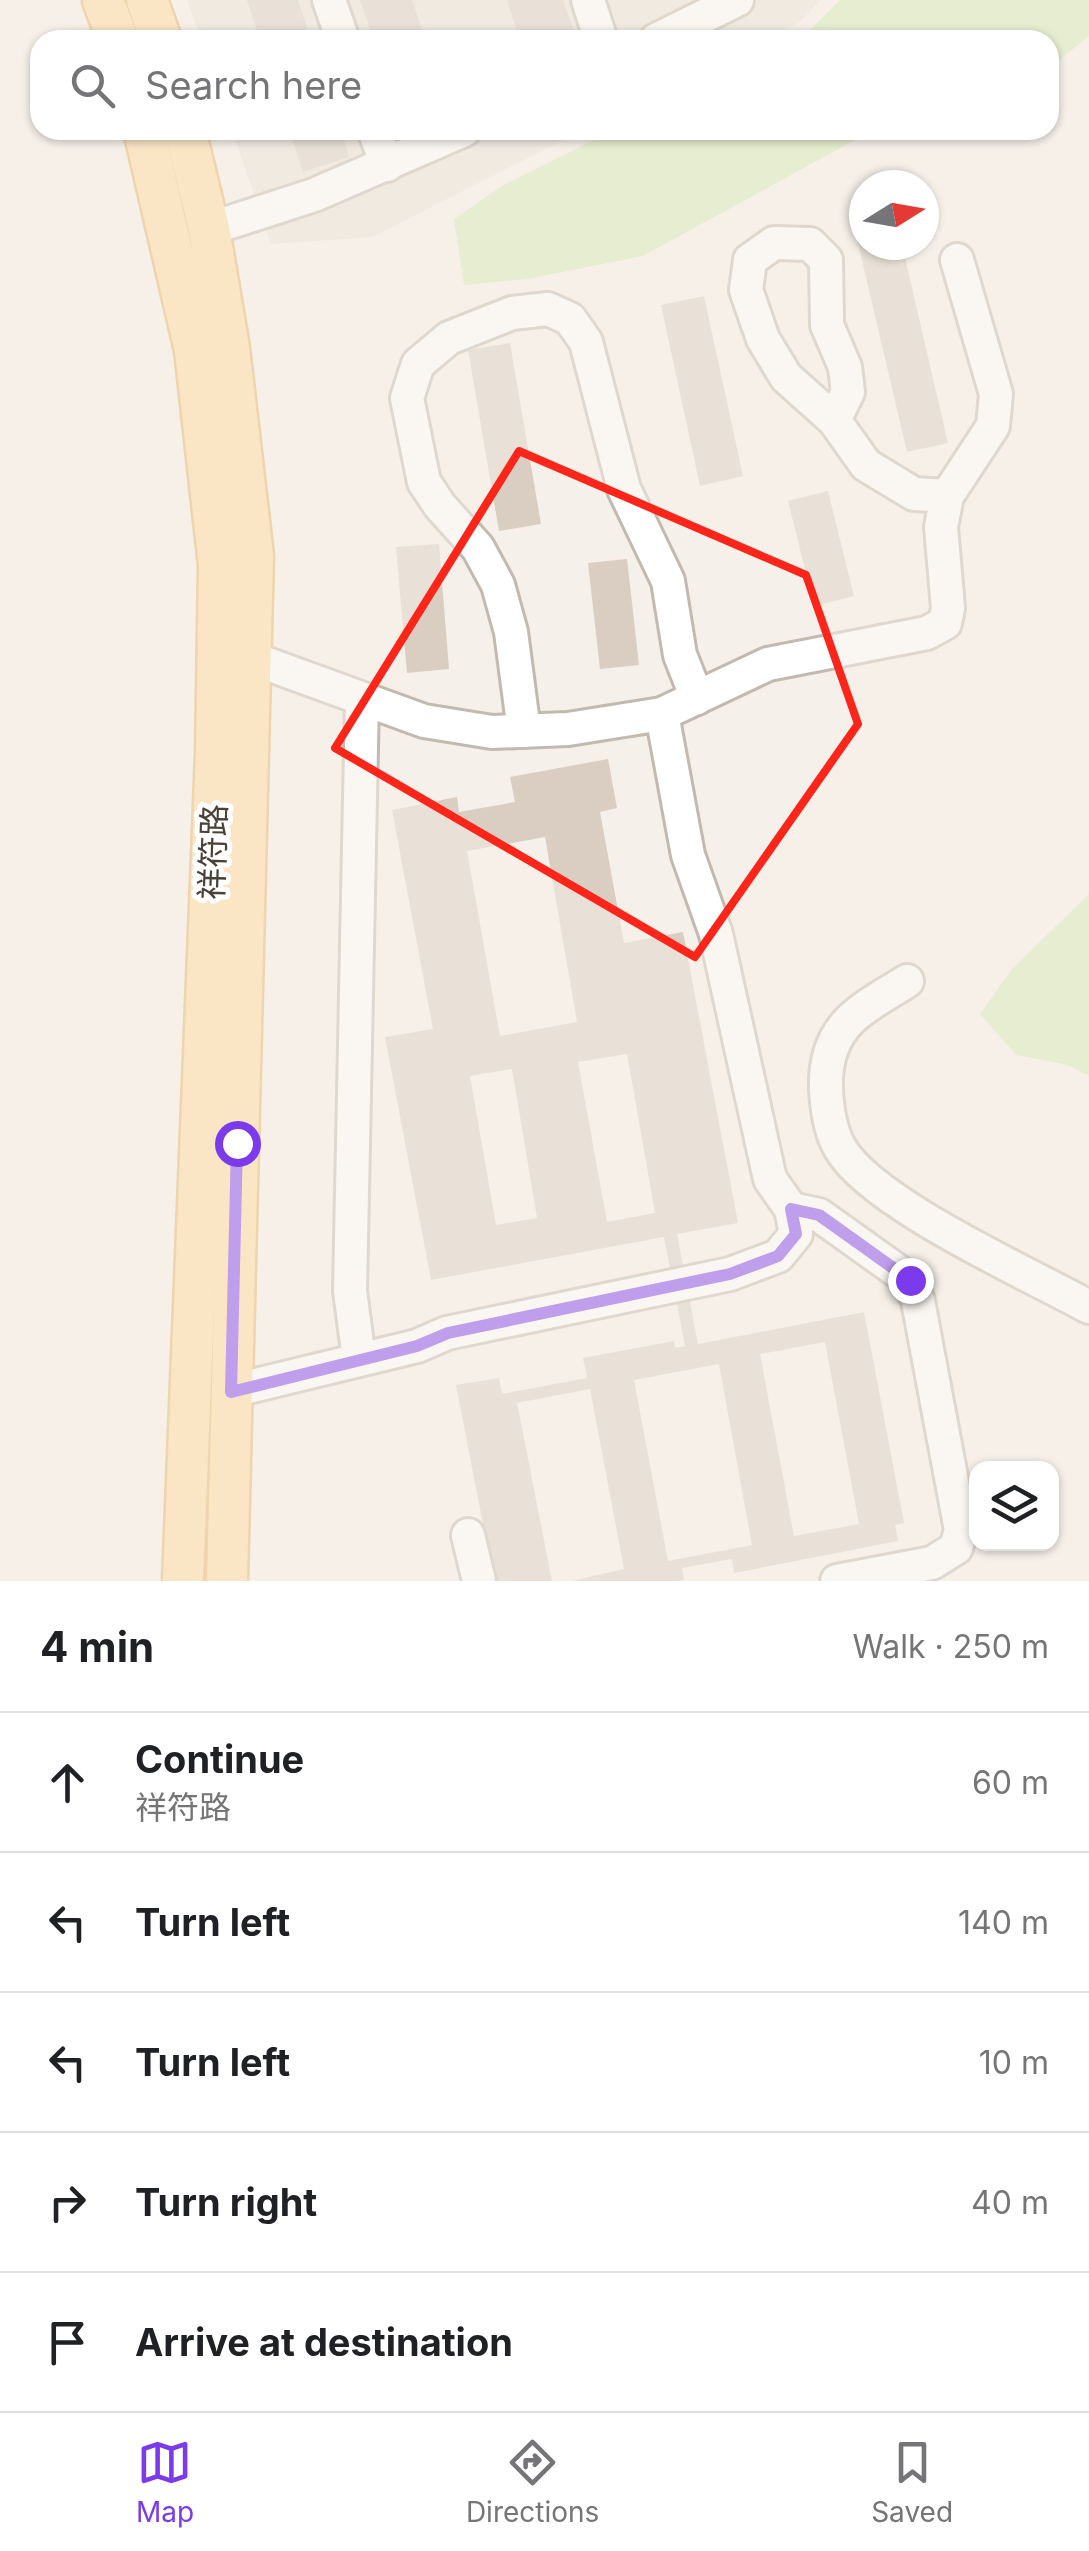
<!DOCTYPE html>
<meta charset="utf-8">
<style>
:root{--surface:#fff;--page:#f2f2f2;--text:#202124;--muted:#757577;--line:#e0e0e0;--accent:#7c3aed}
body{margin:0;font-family:Inter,"Noto Sans SC",sans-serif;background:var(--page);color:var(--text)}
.controls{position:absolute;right:30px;bottom:30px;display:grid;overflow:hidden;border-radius:20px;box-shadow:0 2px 8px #0004}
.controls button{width:90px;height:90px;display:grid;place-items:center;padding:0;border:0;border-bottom:2px solid var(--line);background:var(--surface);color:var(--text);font:50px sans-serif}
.compass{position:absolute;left:849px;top:170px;width:90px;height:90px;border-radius:50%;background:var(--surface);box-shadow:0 2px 8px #0004;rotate:79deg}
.stop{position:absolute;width:30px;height:30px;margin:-22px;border:8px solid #7c3aed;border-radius:50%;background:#fff}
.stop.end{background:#7c3aed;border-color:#fff;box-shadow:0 2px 10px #0008}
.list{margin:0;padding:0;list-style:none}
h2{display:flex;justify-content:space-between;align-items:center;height:130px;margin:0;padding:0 40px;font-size:42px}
h2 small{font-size:32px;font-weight:400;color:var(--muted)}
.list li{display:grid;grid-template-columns:65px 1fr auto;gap:30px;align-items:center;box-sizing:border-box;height:140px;padding:0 40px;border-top:2px solid var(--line)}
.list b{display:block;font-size:38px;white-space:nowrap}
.list p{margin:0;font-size:32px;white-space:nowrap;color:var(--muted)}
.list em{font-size:32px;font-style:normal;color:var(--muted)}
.icon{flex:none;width:55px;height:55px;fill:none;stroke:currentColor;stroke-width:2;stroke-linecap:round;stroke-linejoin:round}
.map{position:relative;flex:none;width:1089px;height:1581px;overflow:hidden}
.search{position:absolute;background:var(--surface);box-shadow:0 2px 8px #0004;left:30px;right:30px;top:30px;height:110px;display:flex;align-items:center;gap:25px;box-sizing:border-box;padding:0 35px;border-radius:30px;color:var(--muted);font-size:38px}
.sheet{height:830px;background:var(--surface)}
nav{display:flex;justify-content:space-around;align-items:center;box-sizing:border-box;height:140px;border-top:2px solid var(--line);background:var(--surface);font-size:28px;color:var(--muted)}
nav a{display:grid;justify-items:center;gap:5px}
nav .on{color:var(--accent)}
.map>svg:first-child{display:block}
.residential{fill:#e9e2d7}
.green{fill:#d6e9b2}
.building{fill:#dacec2;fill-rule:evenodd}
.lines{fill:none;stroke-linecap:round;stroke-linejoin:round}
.minor-casing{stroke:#c3baaf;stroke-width:38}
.major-casing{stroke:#e5b367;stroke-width:45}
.minor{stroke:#fff;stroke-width:32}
.major{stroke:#ffd799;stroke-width:40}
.route{stroke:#7c3aed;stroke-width:12}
.marked{fill:none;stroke:#fb251a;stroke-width:8;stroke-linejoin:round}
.labels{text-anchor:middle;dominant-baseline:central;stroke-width:10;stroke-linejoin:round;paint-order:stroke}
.street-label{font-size:32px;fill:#494037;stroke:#fff}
</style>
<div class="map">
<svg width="1089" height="1581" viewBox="0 0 1089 1581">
<rect width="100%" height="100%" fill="#f5f0e9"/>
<g class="residential">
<path d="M187,0H821L800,22L764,40H201Z"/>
<path d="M232,130H584L372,237L271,244Z"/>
</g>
<g class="green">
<path d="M840,0H1089V36L1049,68V40H795L806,34Z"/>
<path d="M614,130H888L866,134L643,256L527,279L464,285L454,219L502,186Z"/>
<path d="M1089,894V1076L1068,1065L1016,1055L980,1014L1012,969Z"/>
</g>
<g class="building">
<path d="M247,0H298L311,40H260Z"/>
<path d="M360,0H412L426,40H374Z"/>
<path d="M507,0H563L577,40H520Z"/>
<path d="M289,130H341L349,157L303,172Z"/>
<path d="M864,215V245H902L948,443L907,452L852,218Z"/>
<path d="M704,296L743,476L700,486L661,305Z"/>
<path d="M510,343L541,524L499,531L468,350Z"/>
<path d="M828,491L854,596L814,606L788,501Z"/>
<path d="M439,544L449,669L407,673L396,547Z"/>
<path d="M627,559L639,665L600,669L588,563Z"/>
<path d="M608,759L617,808L600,812L624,943L683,932L738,1223L677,1234L698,1344L864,1312L904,1523L895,1525L898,1541L734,1573L732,1559L682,1568L684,1580L678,1581H572L624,1569L590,1389L517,1403L552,1581H494L456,1385L499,1378L502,1394L587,1378L583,1358L674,1341L675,1348L685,1346L664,1237L431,1280L385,1037L433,1029L392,810L457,797L459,812L515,802L510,777ZM545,837L577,1022L500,1036L467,851ZM627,1054L655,1213L607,1222L578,1062ZM512,1069L537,1218L496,1225L470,1076ZM825,1342L859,1524L794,1536L760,1354ZM719,1364L752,1545L668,1561L634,1380Z"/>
</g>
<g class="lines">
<g class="minor-casing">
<g id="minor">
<path d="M329,0L343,40"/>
<path d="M588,0L601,40"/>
<path d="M656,40L737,0"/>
<path d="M374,130L387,165"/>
<path d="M209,229L314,195L464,130"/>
<path d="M834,420L848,392L845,367L827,325L826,260L810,244L774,243L750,260L746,290L763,339L786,377L834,420L866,465L914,494L947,496"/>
<path d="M251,658L424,721L492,732L568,729L662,714L768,664L927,633L945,623L948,608L941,527L947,496L993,426L996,394L957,260"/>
<path d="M524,731L511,632L498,585L478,548L440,506L424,482L407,398L418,364L449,338L512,313L548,309L570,319L586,342L624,489L668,581L680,655L697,698"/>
<path d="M907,981C889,993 866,1004 850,1020C831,1039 825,1064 826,1089C827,1109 830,1131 840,1148C871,1203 1029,1274 1089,1307"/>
<path d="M791,1209L819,1215L910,1280L918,1301L961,1530L956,1548L932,1563L837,1581"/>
<path d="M359,1359L350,1291L362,699"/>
<path d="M231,1391L417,1346L447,1333L730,1274L778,1256L796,1234L791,1209L770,1179L716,934L688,855L662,714"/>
<path d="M468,1535L479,1581"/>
</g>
</g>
<g class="major-casing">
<g id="major">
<path d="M103,0L118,40"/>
<path d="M147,0L161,40"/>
<path d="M144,130L195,350L219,565L216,754L183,1581"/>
<path d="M185,130L209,229L229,348L253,556L227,1581"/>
</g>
</g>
<use href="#minor" class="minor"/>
<use href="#major" class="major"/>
</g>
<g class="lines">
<path class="route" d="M237,1143L231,1392L417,1346L448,1333L730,1274L778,1256L796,1234L791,1209L819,1215L910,1280"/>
</g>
<path d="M0 0H1089V1581H0ZM519,451L806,575L858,724L695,957L335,748Z" fill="#f5f0e9" fill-opacity=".55" fill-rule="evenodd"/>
<path class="marked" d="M519,451L806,575L858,724L695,957L335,748Z"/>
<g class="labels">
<g class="street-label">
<text transform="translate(213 852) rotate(-88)">祥符路</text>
</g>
</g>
</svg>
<div class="controls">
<button><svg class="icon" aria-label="layers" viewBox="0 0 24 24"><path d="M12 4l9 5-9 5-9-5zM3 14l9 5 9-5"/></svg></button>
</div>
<svg class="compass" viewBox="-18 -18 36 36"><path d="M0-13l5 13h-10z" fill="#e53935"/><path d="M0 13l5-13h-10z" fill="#757577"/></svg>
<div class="stop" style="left:237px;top:1143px"></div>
<div class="stop end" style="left:910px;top:1280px"></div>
<div class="search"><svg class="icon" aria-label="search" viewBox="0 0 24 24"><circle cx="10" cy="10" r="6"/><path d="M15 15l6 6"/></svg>Search here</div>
</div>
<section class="sheet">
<h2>4 min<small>Walk · 250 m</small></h2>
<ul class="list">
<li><svg class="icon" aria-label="ahead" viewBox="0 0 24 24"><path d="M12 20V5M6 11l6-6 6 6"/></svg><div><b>Continue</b><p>祥符路</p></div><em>60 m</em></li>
<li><svg class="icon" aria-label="left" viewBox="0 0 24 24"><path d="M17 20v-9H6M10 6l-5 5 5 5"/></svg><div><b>Turn left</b></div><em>140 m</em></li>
<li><svg class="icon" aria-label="left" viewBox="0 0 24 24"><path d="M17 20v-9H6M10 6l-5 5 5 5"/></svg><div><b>Turn left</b></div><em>10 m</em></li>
<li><svg class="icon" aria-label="right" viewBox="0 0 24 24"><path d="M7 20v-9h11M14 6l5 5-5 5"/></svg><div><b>Turn right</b></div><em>40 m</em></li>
<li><svg class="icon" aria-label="arrive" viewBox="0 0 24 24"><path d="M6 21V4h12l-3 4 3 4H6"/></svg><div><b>Arrive at destination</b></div></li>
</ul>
</section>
<nav>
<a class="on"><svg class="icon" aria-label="map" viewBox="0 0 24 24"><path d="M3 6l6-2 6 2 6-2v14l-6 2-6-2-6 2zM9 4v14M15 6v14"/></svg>Map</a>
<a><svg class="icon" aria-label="directions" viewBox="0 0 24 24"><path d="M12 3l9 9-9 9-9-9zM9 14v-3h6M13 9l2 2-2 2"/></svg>Directions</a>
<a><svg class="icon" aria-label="saved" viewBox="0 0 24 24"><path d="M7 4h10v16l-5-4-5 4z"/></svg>Saved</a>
</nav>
